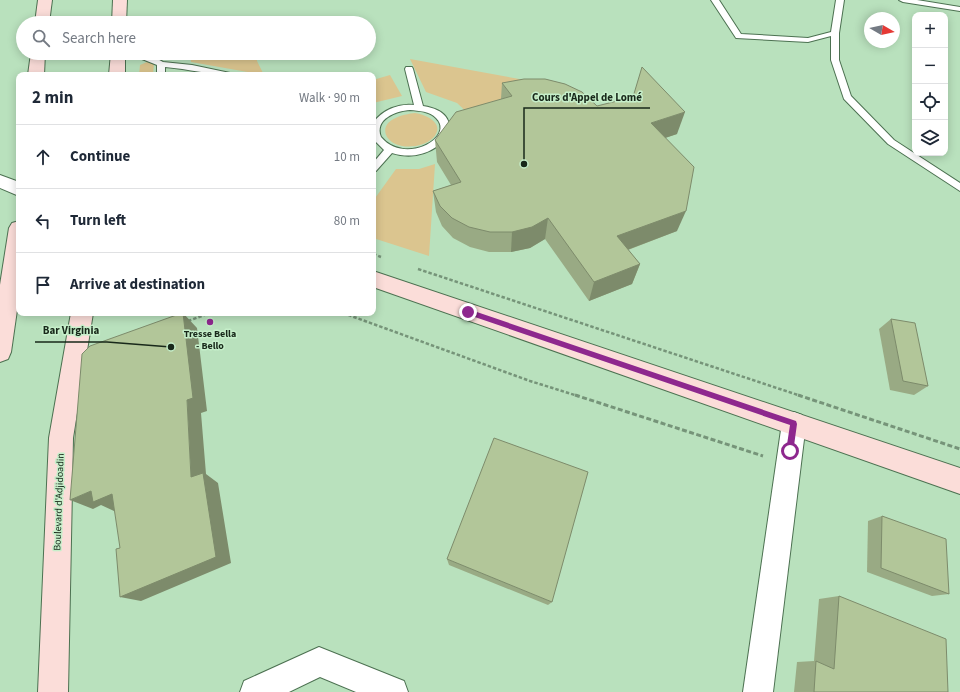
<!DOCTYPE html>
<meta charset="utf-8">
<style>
:root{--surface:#fff;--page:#f6f6f7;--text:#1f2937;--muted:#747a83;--line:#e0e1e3}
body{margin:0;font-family:"Source Sans 3",sans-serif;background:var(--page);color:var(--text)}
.controls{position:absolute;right:12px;top:12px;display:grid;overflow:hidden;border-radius:8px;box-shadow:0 2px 10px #0003}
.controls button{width:36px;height:36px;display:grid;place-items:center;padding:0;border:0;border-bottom:1px solid var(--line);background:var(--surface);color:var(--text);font:20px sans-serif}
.compass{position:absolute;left:864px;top:12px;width:36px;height:36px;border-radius:50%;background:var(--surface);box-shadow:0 2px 10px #0003;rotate:99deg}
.stop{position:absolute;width:12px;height:12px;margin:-9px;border:3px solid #8e288e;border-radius:50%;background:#fff}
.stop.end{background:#8e288e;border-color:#fff;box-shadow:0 1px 4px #0008}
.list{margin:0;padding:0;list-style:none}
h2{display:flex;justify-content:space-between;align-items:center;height:52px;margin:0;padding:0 16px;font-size:17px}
h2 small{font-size:13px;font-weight:400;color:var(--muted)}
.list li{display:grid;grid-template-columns:26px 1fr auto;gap:12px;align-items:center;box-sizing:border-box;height:64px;padding:0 16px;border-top:1px solid var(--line)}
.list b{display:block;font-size:15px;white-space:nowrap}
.list em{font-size:13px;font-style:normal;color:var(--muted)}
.icon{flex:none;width:22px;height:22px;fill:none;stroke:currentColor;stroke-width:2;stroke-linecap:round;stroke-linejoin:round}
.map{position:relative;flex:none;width:960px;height:692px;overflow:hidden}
.search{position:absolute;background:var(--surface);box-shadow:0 2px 10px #0003;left:16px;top:16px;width:360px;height:44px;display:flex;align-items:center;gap:10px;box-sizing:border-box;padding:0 14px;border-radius:22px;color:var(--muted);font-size:15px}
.panel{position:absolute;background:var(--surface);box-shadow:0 2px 10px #0003;left:16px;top:72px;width:360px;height:244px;border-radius:8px}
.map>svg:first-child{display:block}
.green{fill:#dbc58f}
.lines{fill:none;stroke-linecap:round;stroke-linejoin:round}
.lane-casing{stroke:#4c7151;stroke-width:2}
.street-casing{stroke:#4c7151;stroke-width:2}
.secondary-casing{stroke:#4c7151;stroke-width:2}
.path-far1{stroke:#769479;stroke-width:2.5;stroke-dasharray:3.5 2;stroke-linecap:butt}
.path{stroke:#769479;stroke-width:3;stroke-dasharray:5 2.5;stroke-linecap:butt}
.lane{fill:#fff;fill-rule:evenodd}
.street{fill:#fff;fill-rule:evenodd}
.secondary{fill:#fbddd9;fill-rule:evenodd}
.wall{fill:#99aa84}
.shaded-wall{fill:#7d8b6b}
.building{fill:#b2c699;stroke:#7d8b6b}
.route{fill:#8e288e}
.poi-dot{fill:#8e288e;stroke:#c6efca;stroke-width:1.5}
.labels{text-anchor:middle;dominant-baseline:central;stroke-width:3;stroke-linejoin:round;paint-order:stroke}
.poi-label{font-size:10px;font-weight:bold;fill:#18281a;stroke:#c6efca}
.street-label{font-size:10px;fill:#18281a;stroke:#c6efca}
.leader{fill:none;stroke:#18281a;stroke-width:1.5}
.callout-dot{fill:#18281a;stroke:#c6efca;stroke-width:1.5}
.callout-label{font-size:11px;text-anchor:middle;font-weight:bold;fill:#18281a;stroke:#c6efca;stroke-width:3;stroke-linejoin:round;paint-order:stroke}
</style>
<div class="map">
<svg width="960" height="692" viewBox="0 0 960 692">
<rect width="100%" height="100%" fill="#b9e1bd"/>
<g class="green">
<path d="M190,53H257V61L264,75L191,62Z"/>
<path d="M410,59L536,82L472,117L457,103L426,92Z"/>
<path d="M147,62L154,63L153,75H139L140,65Z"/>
<path d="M390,75L402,96L373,103V80Z"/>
<path d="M415,113C427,115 446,124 433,138C423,148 396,151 387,137C378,120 404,114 415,113Z"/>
<path d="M435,164L429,256L373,238V201L396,169H419Z"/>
</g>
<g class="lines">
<g class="lane-casing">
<g id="lane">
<path d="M711,0H719L741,34L808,38L831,32L836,0H844L839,33V60L851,96L894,140L960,183V191L888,144L844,99L831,60V36L808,42L736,38Z"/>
<path d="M899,0H917L960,7V11L903,2Z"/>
<path d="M127,53H141L150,55L163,62L192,65L230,73L234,75C211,75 188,69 165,67V75H157V65Z"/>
<path d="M406,67H412L413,69L423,106C476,114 439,168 392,153L376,171L373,172V163L384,150L373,139L374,122C382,110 399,103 414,105L405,69ZM410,110C419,111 430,111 436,118C456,137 405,166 381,137C374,119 396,111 410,110Z"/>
</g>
</g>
<g class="street-casing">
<g id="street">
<path d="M0,175L19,182V196L0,188Z"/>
<path d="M794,412L802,415L806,423L773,692H743L782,423L786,415Z"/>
<path d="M319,647L404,681L408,692H356L320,677L289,692H240L244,681Z"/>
</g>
</g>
<g class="secondary-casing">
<g id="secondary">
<path d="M38,0H52L49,23H35Z"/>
<path d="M113,0H127L126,23H112Z"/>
<path d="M31,53H45L44,75H28Z"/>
<path d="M111,53H125V75H109Z"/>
<path d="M19,221V296L11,352L8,359L0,362V285L9,228L12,223Z"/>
<path d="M373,271L960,468V494L373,287Z"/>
<path d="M71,313H93L73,438L68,692H38L49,438Z"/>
</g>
</g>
<g class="path-far1">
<path d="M373,254L381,257"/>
<path d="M418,269L801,396"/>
<path d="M343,313L530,381L578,396"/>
<path d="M188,321L210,313"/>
</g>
<g class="path">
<path d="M575,395L763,456"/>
<path d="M798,395L960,449"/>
</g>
<use href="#lane" class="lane"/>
<use href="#street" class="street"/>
<use href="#secondary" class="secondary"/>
</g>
<g class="wall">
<path d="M502,83L597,106L677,134L665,138L677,231L628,250L640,264L632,284L589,301L545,239L530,248L511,252H489L470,247L453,238L442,226L436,212L433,191L451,185L437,162L435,140L501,99Z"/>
<path d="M891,319L928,386L914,395L890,390L879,329Z"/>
<path d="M882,516L949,594L932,596L867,572L868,521Z"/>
<path d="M447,559L552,602L548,605L449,565Z"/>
<path d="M839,596L948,692H794L797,662L814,661L819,599Z"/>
</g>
<g class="shaded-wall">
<path d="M685,112L677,134L644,145L651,123Z"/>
<path d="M686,211L677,231L611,256L617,236Z"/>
<path d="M548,218L545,239L530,248L511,252L512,232Z"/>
<path d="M640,264L632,284L589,301L594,282Z"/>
<path d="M183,313L197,328L207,411L201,413L206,474L218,483L231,563L141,601L120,597L191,477L187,400Z"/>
<path d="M91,491L112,494L132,504L114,511L101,505L93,509L70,500Z"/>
</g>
<g class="building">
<path d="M642,67L685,112L651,123L694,167L686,211L617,236L640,264L594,282L548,218L532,227L512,232H490L469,227L452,218L440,206L433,191L461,182L435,140L456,112L512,96L502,83L524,79H545L565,84L582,92L597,106L633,97Z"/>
<path d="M182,313H183L193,398L187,400L191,477L203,473L216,557L120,597L116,549L120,548L112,494L93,502L91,491L70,500L82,354L90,346Z"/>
<path d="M891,319L915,323L928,386L903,381Z"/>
<path d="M494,438L588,472L552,602L447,559Z"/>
<path d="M882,516L946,539L949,594L881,568Z"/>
<path d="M839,596L946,639L948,692H814L816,661L834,669Z"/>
</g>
<path class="route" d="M468,309L796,421L797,424L793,453H787L786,451L790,425L466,314V310Z"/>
<circle class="poi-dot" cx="210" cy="322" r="4"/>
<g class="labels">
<g class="poi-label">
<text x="210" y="334">Tresse Bella<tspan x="210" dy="12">- Bello</tspan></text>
</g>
<g class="street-label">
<text transform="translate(59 502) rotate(-88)">Boulevard d'Adjidoadin</text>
</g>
</g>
<path class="leader" d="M524 164L524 108H650M171 347L107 342H35"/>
<g class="callout-dot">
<circle cx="524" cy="164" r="4"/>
<circle cx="171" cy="347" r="4"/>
</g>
<g class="callout-label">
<text x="587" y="101">Cours d'Appel de Lomé</text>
<text x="71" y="334">Bar Virginia</text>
</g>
</svg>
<div class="controls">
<button>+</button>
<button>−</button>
<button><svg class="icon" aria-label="locate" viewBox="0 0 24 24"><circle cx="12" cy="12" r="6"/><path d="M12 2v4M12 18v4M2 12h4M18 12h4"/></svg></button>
<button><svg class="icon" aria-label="layers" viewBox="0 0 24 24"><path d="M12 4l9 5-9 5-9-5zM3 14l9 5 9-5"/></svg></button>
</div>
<svg class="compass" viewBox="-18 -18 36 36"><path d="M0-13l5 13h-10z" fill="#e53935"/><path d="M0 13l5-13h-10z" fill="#747a83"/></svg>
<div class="stop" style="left:790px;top:451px"></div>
<div class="stop end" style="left:468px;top:312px"></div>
<div class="search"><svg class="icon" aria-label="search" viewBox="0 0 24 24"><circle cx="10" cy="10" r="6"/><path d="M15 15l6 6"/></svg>Search here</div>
<section class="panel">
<h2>2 min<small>Walk · 90 m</small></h2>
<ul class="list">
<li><svg class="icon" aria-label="ahead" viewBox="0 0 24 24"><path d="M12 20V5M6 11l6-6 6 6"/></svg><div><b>Continue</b></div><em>10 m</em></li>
<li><svg class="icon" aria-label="left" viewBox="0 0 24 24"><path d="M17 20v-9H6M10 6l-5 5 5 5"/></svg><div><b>Turn left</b></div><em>80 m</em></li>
<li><svg class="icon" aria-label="arrive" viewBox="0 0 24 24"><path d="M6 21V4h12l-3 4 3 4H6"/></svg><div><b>Arrive at destination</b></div></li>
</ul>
</section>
</div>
